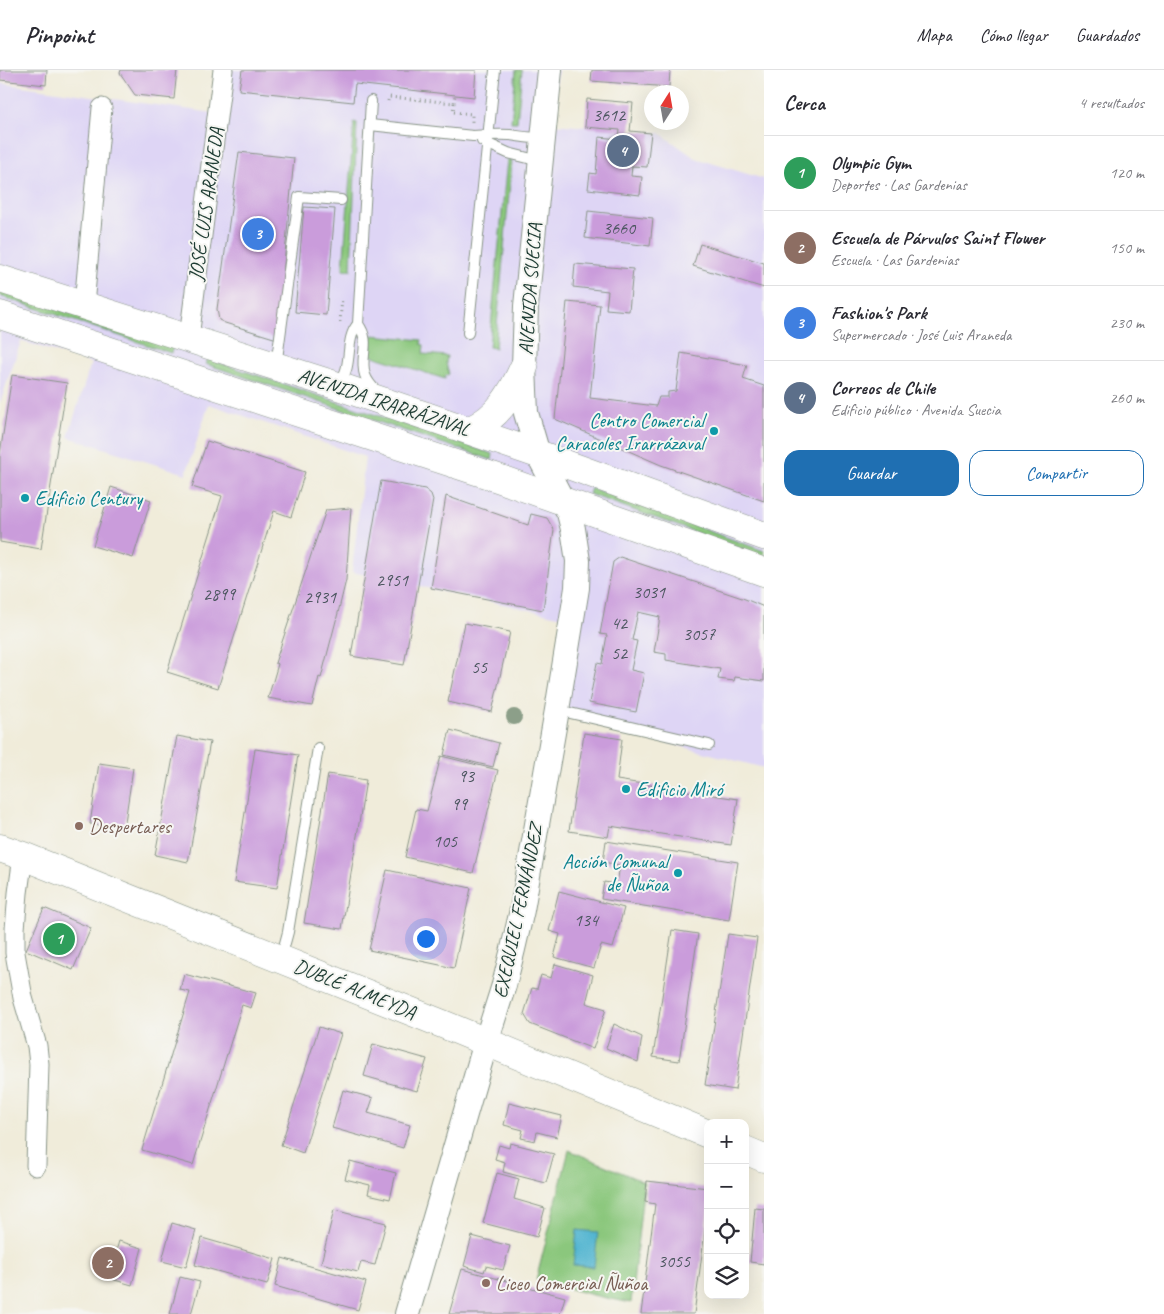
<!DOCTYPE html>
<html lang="es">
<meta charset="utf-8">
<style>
:root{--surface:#fff;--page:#f2f2f3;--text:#2b2b33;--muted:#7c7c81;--line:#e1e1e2;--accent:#1f6fb2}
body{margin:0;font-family:Caveat,sans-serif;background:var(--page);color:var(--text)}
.controls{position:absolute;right:15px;bottom:15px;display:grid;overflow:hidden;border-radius:10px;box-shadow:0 5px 20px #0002}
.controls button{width:45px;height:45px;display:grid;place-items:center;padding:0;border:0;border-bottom:1px solid var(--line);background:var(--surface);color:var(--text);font:25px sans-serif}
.compass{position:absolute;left:644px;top:15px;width:45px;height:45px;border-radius:50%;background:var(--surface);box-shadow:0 5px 20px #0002;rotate:11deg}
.you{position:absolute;left:425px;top:868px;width:18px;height:18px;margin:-12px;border:4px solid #fff;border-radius:50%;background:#1a73e8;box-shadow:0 0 0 8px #1a73e833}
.badge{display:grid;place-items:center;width:32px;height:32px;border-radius:50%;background:var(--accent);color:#fff;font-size:16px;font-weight:700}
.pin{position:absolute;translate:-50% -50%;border:2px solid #fff;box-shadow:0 1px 5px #0006}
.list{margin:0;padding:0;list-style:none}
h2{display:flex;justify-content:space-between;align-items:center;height:65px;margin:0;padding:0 20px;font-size:21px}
h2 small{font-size:16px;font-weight:400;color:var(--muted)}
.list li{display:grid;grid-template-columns:32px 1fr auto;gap:15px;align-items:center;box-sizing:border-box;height:75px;padding:0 20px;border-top:1px solid var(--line)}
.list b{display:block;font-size:19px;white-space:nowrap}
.list p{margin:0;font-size:16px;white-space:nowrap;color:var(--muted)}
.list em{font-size:16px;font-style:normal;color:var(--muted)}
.actions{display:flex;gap:10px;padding:15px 20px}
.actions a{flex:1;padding:11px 0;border:1px solid var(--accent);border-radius:15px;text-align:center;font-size:18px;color:var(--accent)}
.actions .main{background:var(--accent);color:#fff}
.icon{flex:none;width:28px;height:28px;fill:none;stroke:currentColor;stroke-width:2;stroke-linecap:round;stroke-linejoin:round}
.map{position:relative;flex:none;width:764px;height:1244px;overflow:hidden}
header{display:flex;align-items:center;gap:30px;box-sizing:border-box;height:70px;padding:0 25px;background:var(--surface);border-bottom:1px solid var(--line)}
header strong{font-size:24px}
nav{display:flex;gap:28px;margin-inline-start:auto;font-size:18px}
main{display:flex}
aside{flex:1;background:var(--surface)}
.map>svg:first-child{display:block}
.built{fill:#ded5f5}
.green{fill:#8bc77d;stroke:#558258}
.water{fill:#52b5d0;stroke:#387982}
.building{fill:#ca9cdb}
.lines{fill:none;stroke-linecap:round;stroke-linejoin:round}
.service-casing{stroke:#889487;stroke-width:12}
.minor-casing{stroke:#889487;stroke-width:21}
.tertiary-casing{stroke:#889487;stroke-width:26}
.secondary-casing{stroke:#889487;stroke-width:29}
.primary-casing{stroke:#889487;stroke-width:29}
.path{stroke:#889487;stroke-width:3;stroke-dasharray:1 4;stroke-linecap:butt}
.service{stroke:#fff;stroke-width:10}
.minor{stroke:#fff;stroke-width:19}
.tertiary{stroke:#fff;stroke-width:24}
.secondary{stroke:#fff;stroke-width:28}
.primary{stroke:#fff;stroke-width:28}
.tree{fill:#8c9f89}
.culture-dot{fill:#0f9aa8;stroke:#f6f6f2;stroke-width:2}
.education-dot{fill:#8d6e63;stroke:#f6f6f2;stroke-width:2}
.labels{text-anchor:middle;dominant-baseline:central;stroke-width:4;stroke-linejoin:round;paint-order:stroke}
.number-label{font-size:18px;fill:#4a555e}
.street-label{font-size:20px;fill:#1f3d34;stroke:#f6f6f2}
.culture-label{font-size:20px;fill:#0d838f;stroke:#f6f6f2;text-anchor:end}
.education-label{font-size:20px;fill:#785e54;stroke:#f6f6f2;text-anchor:start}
</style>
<header>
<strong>Pinpoint</strong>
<nav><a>Mapa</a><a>Cómo llegar</a><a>Guardados</a></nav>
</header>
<main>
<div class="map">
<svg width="764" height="1244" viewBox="0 0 764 1244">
<rect width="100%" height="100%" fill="#f6f6f2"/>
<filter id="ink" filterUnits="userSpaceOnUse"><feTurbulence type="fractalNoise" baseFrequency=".02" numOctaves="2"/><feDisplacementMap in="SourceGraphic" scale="10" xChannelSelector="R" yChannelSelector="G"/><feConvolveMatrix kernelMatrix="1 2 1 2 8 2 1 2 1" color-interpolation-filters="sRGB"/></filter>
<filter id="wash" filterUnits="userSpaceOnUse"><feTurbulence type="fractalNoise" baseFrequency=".0096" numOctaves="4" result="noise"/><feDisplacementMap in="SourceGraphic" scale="20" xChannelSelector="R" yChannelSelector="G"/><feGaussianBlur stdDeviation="1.12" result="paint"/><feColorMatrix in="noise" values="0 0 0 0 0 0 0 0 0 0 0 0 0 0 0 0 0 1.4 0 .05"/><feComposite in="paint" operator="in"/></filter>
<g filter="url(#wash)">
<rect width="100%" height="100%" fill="#f0ecda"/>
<path class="built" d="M225,0H558L552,54L660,63L695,88L764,109V698L561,645L577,550L352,502L365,387L209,334L186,404L68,367L91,293L21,271L0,333V13L220,44Z"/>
<g class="green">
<path d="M516,0H522L517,52H511Z"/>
<path d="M354,52L357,53L351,200L343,199Z"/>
<path d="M507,90L512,91L495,278L489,277Z"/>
<path d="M0,220L173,277L171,283L0,226Z"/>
<path d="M372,265L422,270L421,274L424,275L423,284L447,286L446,293L449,304L445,306V309L370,285Z"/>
<path d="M208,289L493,384L492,390L206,294Z"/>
<path d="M591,418L764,481V487L589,424Z"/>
<path d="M569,1080L644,1112L631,1233L597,1226L536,1210Z"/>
</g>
<path class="water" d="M577,1160L598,1162L594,1197L573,1195Z"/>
<g id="blocks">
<g class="building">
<path d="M0,0H47L46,15L0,10Z"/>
<path d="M121,0H177L174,29L135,25L120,3Z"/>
<path d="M242,0H476L474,27L355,14L353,32L239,20Z"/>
<path d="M592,0H670L669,17L591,11Z"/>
<path d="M587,29L633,33L630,61L651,63L647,97L632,96L631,106L642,107L640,125L588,119L590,103L596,104L599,67L619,69L620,60L585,57Z"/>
<path d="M239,82L294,88L277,269L225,253L219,250L217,239Z"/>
<path d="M304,137L335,139L326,245L295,242Z"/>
<path d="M588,141L653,148L650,176L585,168Z"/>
<path d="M700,174L764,193V218L693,196Z"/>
<path d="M575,194L633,199L629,241L606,239L608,221L573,217Z"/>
<path d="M567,232L600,235L590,328L656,336L659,327H668V322L676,321L681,283L747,295L743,309L764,316V431L661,395L555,349Z"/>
<path d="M12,305L67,313L41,479L0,472V384Z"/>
<path d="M207,371L305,402L291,447L274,441L218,618L167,602L222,426L192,417Z"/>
<path d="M381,411L425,419L431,424L433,430L404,595L351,586Z"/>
<path d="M111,417L151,430L133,488L93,476Z"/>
<path d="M446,426L528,455L531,444L547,448L554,460L543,540L431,518Z"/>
<path d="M351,438L346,510L338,543L321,608L319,607L312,636L268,628L278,594L275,593L326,440Z"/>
<path d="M620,487L745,529L764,537V611L735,607L734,611L718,609L720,599L666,590V584L654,582L660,547L638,542L632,570L637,571L631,600L644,603L636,642L589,633L597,593L602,594L607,565L600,564L613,492Z"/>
<path d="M465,553L510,562L492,642L448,632Z"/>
<path d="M450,660L499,673L493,697L444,685Z"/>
<path d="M584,663L622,669L617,710L738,729L731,775L610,756L608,767L569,761Z"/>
<path d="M177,666L210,672L188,792L155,785Z"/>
<path d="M255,679L298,685L277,818L234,812Z"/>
<path d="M441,686L498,700L473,803L405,787L416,739L427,741Z"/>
<path d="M99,693L133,698L124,759L90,754Z"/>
<path d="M328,704L366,710L342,859L304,853Z"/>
<path d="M606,771L738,792L729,850L601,829L604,812L617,814L620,795L603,792Z"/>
<path d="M387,800L471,818L454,898L369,880Z"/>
<path d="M559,821L624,838L613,878L601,875L594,898L554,887L560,864L549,861Z"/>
<path d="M44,838L91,858L73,900L26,880Z"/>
<path d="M672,860L698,864L679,991L653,987Z"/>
<path d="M728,864L757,868L735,1020L705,1015Z"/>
<path d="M555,894L593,905L586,933L606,939L593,979L530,954L524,944L532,918L537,919L541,905L551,908Z"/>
<path d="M184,904L256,923L251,938L242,935L193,1095L142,1080L190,922L180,920Z"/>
<path d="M614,954L642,967L638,992L606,978Z"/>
<path d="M319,957L341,964L303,1083L281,1075Z"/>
<path d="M373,974L427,989L417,1021L364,1006Z"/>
<path d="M343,1020L373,1028L368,1043L410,1055L403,1078L332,1058Z"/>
<path d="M509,1033L562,1046L557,1067L537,1062L535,1071L521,1068L523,1060L504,1055Z"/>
<path d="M510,1073L554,1084L546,1113L503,1102L505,1092L495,1089L499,1075L509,1078Z"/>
<path d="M350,1091L396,1103L390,1129L368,1124L370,1115L345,1109Z"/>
<path d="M497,1103L519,1109L514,1129L545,1138L537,1167L483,1153Z"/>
<path d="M647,1111L708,1118V1139L694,1244H641L655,1134L645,1132Z"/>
<path d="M755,1138L764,1139V1194L750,1192Z"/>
<path d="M334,1140L386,1153L375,1195L361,1192L358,1202L321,1193Z"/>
<path d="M172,1153L196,1160L186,1197L162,1191Z"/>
<path d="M472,1166L510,1176L503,1200L486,1196L484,1202L464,1196Z"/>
<path d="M202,1168L275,1189L267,1215L195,1195Z"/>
<path d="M119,1171L142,1178L132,1215L108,1208Z"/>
<path d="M282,1188L366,1212L358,1240L275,1216Z"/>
<path d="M462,1199L565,1227L560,1244H449Z"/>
<path d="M180,1207L200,1212L191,1244H170Z"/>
</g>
</g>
</g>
<g filter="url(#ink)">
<use href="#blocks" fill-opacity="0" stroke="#889487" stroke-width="1"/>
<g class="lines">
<g class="service-casing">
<g id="service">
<path d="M370,55L473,66C485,65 498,64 510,65C521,66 531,70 542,66"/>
<path d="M482,71L508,83L528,88L541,92"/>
<path d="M358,254C372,273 359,286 365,305C367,311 372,317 377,322"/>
<path d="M468,263L495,0"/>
<path d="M276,296L299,127L341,130"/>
<path d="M339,315C342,309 346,303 347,296C350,282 348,265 358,254L371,31"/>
<path d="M557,640L709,675"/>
<path d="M281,888L288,862L318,678"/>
</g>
</g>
<g class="minor-casing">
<g id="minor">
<path d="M84,235L102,38"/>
<path d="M189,268L223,0"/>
<path d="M23,786L18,823L15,859V883L23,928L37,976L39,994L36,1096"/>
</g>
</g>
<g class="tertiary-casing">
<path id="tertiary" d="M407,1244L486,972L504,915L513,879L522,840L557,640L577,518L578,491L573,459L569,443L538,384L526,343L524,297L526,236L550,0"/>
</g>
<g class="secondary-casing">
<g id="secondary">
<path d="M0,778L23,786L445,955L708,1064"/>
<path d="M745,1080L764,1088"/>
</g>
</g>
<g class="primary-casing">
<g id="primary">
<path d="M0,209L335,315L538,384L764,466"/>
<path d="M0,245L492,406L764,502"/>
<path d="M470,360C498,348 512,324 524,297"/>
</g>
</g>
<g class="path">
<path d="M388,31L389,27L454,33L455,25"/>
<path d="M454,33L453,42L472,44V52"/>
<path d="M340,252L342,228"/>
</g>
<use href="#service" class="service"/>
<use href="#minor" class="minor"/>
<use href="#tertiary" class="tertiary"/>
<use href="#secondary" class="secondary"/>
<use href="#primary" class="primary"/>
</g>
<circle class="tree" cx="514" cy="647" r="8"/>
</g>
<g class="culture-dot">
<circle cx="714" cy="361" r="5"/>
<circle cx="25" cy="428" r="5"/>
<circle cx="626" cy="719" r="5"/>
<circle cx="678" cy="803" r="5"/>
</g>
<g class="education-dot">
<circle cx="79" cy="756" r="5"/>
<circle cx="486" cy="1213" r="5"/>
</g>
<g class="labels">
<g class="number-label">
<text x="609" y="45">3612</text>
<text x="619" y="158">3660</text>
<text x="392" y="510">2951</text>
<text x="649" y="522">3031</text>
<text x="219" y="524">2899</text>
<text x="320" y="527">2931</text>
<text x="619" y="553">42</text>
<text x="699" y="564">3057</text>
<text x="619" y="583">52</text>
<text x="479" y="597">55</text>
<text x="466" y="706">93</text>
<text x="459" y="734">99</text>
<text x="445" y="771">105</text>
<text x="586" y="850">134</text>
<text x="674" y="1191">3055</text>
</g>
<g class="street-label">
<text transform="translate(206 134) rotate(-82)">JOSÉ LUIS ARANEDA</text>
<text transform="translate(530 219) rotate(-86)">AVENIDA SUECIA</text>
<text transform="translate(384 332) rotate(18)">AVENIDA IRARRÁZAVAL</text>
<text transform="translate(518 841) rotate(-78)">EXEQUIEL FERNÁNDEZ</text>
<text transform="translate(355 919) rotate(22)">DUBLÉ ALMEYDA</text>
</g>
<g class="culture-label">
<text x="704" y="350">Centro Comercial<tspan x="704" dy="23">Caracoles Irarrázaval</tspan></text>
<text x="35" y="428" text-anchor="start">Edificio Century</text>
<text x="636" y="719" text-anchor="start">Edificio Miró</text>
<text x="668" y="791">Acción Comunal<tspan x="668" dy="23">de Ñuñoa</tspan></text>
</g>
<g class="education-label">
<text x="89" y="756">Despertares</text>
<text x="496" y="1213">Liceo Comercial Ñuñoa</text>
</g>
</g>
</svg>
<div class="controls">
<button>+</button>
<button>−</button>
<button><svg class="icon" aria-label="locate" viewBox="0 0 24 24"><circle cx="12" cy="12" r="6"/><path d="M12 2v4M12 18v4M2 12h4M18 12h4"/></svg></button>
<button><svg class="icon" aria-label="layers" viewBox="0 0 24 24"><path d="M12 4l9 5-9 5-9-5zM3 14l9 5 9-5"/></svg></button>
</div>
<svg class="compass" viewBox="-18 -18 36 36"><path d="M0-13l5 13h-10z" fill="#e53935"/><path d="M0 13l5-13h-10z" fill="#7c7c81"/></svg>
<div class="you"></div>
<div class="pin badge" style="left:59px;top:869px;background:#2e9e5b">1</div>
<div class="pin badge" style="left:108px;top:1193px;background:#8d6e63">2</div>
<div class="pin badge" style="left:258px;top:164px;background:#3f7fe0">3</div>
<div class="pin badge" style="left:623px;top:81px;background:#5c6f8a">4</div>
</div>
<aside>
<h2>Cerca<small>4 resultados</small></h2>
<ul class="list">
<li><span class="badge" style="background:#2e9e5b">1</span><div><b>Olympic Gym</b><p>Deportes · Las Gardenias</p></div><em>120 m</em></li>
<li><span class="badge" style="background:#8d6e63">2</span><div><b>Escuela de Párvulos Saint Flower</b><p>Escuela · Las Gardenias</p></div><em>150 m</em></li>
<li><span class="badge" style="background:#3f7fe0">3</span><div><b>Fashion's Park</b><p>Supermercado · José Luis Araneda</p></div><em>230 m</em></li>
<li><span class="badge" style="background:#5c6f8a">4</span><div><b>Correos de Chile</b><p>Edificio público · Avenida Suecia</p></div><em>260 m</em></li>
</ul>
<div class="actions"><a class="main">Guardar</a><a>Compartir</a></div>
</aside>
</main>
